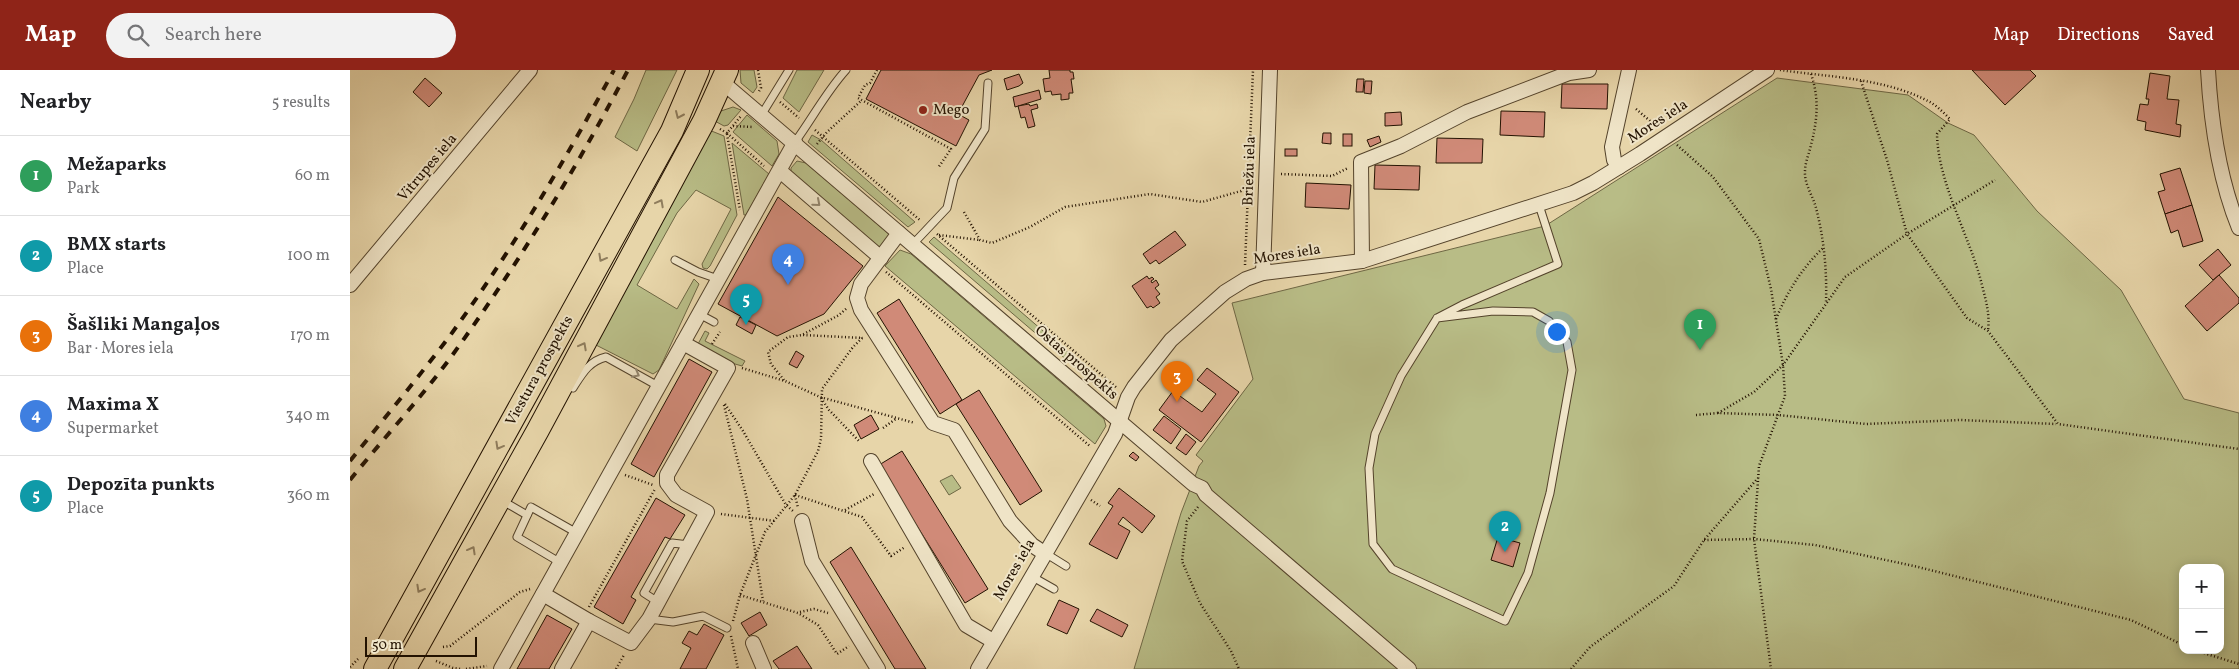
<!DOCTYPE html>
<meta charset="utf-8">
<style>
:root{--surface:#fff;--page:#f2f2f2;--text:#202124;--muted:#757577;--line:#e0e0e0;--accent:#8f2418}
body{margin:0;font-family:Vollkorn,serif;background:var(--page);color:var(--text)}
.controls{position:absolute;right:15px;bottom:15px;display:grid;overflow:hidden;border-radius:10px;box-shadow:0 2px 12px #0003}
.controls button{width:45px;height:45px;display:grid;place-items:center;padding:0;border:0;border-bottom:1px solid var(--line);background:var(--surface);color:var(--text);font:25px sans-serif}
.scale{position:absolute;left:15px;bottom:12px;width:112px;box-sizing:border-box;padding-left:5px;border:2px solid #231201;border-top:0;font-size:14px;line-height:18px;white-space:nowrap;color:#231201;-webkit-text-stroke:4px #efe4c7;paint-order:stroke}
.you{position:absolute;left:1206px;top:261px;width:18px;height:18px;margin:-12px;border:4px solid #fff;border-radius:50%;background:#1a73e8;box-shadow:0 0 0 8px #1a73e833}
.badge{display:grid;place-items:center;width:32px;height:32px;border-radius:50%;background:var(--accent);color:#fff;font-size:16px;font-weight:700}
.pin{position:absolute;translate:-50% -41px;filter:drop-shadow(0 1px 2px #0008)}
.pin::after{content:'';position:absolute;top:26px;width:18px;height:15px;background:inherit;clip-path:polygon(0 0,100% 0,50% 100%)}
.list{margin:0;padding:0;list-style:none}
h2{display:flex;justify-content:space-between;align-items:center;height:65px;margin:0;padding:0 20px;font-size:21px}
h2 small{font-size:16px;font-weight:400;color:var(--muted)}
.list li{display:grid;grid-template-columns:32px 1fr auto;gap:15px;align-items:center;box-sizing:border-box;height:80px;padding:0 20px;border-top:1px solid var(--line)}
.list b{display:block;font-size:19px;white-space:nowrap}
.list p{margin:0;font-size:16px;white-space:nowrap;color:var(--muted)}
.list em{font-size:16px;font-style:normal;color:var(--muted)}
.icon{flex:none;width:28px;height:28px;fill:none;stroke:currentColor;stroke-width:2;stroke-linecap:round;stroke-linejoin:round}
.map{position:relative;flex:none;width:1889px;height:599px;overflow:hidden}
header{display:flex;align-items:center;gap:30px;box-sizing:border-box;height:70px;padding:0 25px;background:var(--accent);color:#fff}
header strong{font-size:24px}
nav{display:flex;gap:28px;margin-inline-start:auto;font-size:18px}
.search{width:350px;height:45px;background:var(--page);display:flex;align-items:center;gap:12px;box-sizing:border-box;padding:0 18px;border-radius:28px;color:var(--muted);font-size:19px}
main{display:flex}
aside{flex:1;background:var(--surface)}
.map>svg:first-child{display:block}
.green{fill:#b8bc86;stroke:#6e6744;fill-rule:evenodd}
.building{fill:#d08a78;stroke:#231201}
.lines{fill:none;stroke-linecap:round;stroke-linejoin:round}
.service-casing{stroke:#54432b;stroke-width:9}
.minor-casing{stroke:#54432b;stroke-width:16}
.primary-casing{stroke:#231201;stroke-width:24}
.path{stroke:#231201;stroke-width:2.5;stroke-dasharray:1 2.5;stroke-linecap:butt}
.service{stroke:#efe4c7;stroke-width:7}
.minor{stroke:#efe4c7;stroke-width:14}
.primary{stroke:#e7d5a9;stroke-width:22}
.rail{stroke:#231201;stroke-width:4;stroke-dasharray:9 9;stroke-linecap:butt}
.oneway{stroke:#8f7d5d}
.oneway2{stroke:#93866e}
.poi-dot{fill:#8f2418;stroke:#efe4c7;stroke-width:2}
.labels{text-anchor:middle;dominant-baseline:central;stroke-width:4;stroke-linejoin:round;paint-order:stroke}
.poi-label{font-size:15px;fill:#231201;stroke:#efe4c7;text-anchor:start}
.street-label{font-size:15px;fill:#231201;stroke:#efe4c7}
</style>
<header>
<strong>Map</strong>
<div class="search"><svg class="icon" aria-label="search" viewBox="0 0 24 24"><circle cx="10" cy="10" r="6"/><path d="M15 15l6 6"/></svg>Search here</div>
<nav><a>Map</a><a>Directions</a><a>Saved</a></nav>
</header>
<main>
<aside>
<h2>Nearby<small>5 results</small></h2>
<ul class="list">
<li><span class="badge" style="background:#2e9e5b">1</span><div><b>Mežaparks</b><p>Park</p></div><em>60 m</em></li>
<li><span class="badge" style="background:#0f9aa8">2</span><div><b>BMX starts</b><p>Place</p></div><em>100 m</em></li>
<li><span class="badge" style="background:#e8710a">3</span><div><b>Šašliki Mangaļos</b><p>Bar · Mores iela</p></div><em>170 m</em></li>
<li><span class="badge" style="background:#3f7fe0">4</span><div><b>Maxima X</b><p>Supermarket</p></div><em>340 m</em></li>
<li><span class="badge" style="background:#0f9aa8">5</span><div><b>Depozīta punkts</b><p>Place</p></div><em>360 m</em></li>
</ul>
</aside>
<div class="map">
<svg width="1889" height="599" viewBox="0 0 1889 599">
<rect width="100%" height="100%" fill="#e7d5a9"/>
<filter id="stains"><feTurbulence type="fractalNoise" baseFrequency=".004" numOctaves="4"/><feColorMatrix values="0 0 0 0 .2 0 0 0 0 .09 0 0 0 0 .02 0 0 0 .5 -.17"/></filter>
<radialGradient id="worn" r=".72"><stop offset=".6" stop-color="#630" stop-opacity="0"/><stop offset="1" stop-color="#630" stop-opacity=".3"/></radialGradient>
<g class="green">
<path d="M296,0H327L287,81L265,67L284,29Z"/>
<path d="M390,0H404L407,17L403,23L391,13Z"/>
<path d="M447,0H474L449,42L433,28Z"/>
<path d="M1427,8L1558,25L1598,53L1624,65L1687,141L1771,220L1834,329L1889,343V599H784L831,443L849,396L853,391L846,385L903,309L882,233L1195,156ZM1833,498H1870V580H1833Z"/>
<path d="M383,37L391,40L378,55L374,56L363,50L368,42Z"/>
<path d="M397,45L427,71L429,84L422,96L383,62Z"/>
<path d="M359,60L374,66L387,145L360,196L357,199L353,198L352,194L381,139L346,120L327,143L287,215L327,239L344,209L349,214L309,300L303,304L244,274Z"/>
<path d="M462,65L471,70L565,152L558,157L458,72Z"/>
<path d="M382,73L419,104L396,145H394Z"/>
<path d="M447,91L456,93L540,165L535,176L526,177L441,103V98Z"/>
<path d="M584,167L764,322L760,327L579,172Z"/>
<path d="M550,180L561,184L754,349L756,356L745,374L535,196Z"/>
<path d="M355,261L359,263L355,271L395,291L392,296L385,294L348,274Z"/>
<path d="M602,405L611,418L599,425L590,411Z"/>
</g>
<g class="building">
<path d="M531,0H642L629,5L608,44L619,50L606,76L516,29Z"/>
<path d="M699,0H720V2H723L724,9H721L723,23H719V29L711,30V24L702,25L701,21L695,22L693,9L700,8Z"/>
<path d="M1622,0H1680L1686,6L1655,35Z"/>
<path d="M1800,3L1820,6L1817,29L1829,30L1826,54L1831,55L1830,67L1795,60L1796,52L1787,50L1790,34L1798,35L1799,29H1796Z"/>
<path d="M669,4L673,13L669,16L657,20L654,9Z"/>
<path d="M75,8L92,23L79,37L63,22Z"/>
<path d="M1007,9H1014L1013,22H1006Z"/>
<path d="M1015,11H1022L1021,24L1014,23Z"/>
<path d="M1212,14H1258L1257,39L1211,38Z"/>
<path d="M689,20L691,29L665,37L663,27Z"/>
<path d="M679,34L680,36L687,34L688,38L681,40L685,56L678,58L675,47L671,48L668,36Z"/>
<path d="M1151,41L1195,42L1194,67L1150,65Z"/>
<path d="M1051,42L1052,55L1035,56V43Z"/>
<path d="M973,63H981V74L972,73Z"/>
<rect x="993" y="64" width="9" height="12"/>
<path d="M1029,66L1031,72L1020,77L1017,70Z"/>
<path d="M1087,68L1133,69L1132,93H1086Z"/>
<rect x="935" y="79" width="12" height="7"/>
<path d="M1025,95L1070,96L1069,120L1024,119Z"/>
<path d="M1830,98L1842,135L1815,144L1808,122L1815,120L1810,104Z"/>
<path d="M956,113L1001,115L999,139L955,137Z"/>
<path d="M428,127L513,196L474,244L427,266L368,234Z"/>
<path d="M1842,135L1853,171L1833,177L1828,160L1821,163L1815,144Z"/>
<path d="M825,161L836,175L809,194L806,190L800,194L793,184Z"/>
<path d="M1868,179L1881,195L1863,210L1849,195Z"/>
<path d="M1869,205L1889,228V233L1857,261L1835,236Z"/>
<path d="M797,206L799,209L802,207L804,209L801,211L802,213L806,210L809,215L805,218L810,224L806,227L810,233L803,238L801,236L797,238L782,216Z"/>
<path d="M549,229L612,330L590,344L527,243Z"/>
<path d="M390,247L406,255L402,264L386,255Z"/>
<path d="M446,281L454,286L447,298L439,294Z"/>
<path d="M339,289L362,302L304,407L281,394Z"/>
<path d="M857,298L889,322L851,372L809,340L823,321L852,342L866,324L847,310Z"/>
<path d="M629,320L692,421L670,435L606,334Z"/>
<path d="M521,345L529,359L511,369L504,355Z"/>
<path d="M814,346L831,359L821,374L803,360Z"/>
<path d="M836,364L846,372L836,385L826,378Z"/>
<path d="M552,381L638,519L615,533L529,395Z"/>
<path d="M783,382L789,387L786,391L779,386Z"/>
<path d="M769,418L805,446L792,463L773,447L768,454L780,461L767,489L739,474L763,436L758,433Z"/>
<path d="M306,428L335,445L320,469L315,467L281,527L286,530L273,554L244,537Z"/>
<path d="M1148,467L1170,473L1163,497L1141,490Z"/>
<path d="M501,477L576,599H545L480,492Z"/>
<path d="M709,530L729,539L717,564L697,555Z"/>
<path d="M747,539L778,555L772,567L740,551Z"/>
<path d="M410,542L417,555L399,566L391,553Z"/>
<path d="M197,545L222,559L199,599H167Z"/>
<path d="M354,554L374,565L356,599H330L341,578L332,573L339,561L347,565Z"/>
<path d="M447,576L462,599H429L423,591Z"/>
</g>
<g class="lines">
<g class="service-casing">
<g id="service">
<path d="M412,44L439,0"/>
<path d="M445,72C462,49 476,22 496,0"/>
<path d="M563,174L597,138L604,108L635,59L638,13"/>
<path d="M325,190L348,202L368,209"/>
<path d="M349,244L364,252"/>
<path d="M1087,248L1143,241L1183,242L1199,251L1217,272L1222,300L1200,423L1178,503L1155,551L1042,499L1023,474L1019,398L1025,364L1051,306L1087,248L1112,235L1208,194L1189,135"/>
<path d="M223,318C232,304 239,291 256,287L308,316"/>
<path d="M151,430L177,445"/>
<path d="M695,483L716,496"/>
<path d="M211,493L167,467L181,437L227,463"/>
<path d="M681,506L704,519"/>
<path d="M308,532L294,523L322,473L339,475"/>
<path d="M299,549L323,552L353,546L377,558"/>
</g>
</g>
<g class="minor-casing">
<g id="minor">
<path d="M1858,0C1861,53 1869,109 1889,158"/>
<path d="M371,11L843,414L852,418L856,425L1059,599"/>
<path d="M1269,97L1264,90L1262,77L1279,0"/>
<path d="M430,101L531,188"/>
<path d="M549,163L511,214L507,228L511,240L583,353L604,360L660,451L682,475L694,483"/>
<path d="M1012,191L1011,92L1051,76L1117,42L1219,3L1239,0"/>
<path d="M913,203L920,0"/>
<path d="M0,215L180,0"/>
<path d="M521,391L616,555L643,571"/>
<path d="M452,451L462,491L528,599"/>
<path d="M193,524L239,551"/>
<path d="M403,573L414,599"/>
<path d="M151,599L445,72"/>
<path d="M212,599L239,551L281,573L299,549L357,442L326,425L317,413V405L378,298L333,273"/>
<path d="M628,599L765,364L778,327L784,317L821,270L875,222L896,209L913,203L1012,191L1223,123L1243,113L1290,84L1417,0"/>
</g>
</g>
<g class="primary-casing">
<g id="primary">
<path d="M25,599L322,61L348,0"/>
<path d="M55,599L188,360L354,51L377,0"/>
</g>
</g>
<g class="path">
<path d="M408,0L411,18L408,23"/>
<path d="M527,0L520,13L515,15L508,28L601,79L588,98"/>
<path d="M1430,0C1479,7 1535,8 1580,32C1587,36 1594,43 1600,49L1587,64C1588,114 1620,166 1632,215C1636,231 1640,244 1638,261"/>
<path d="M1461,4C1470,30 1467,53 1460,79C1458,86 1455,94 1455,101C1454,114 1463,126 1466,138C1474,168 1477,201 1476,232"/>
<path d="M1511,11L1537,90L1557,164L1617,248L1638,261L1708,354L1889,379"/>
<path d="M430,32L449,48"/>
<path d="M1286,39L1306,56"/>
<path d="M383,56L404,57"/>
<path d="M370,59L377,63L391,46"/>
<path d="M465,60L571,151"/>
<path d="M377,63L414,96"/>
<path d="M377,64L390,140"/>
<path d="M467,74L477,62L512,30"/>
<path d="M1327,75L1363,107L1409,169L1421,219L1433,295L1435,326L1409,396L1404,469L1421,599"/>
<path d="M931,104L982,106L998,98"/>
<path d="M614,142L630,170L642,173L680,157L715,137L800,124L852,132L891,121L901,113"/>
<path d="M587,164L767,318"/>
<path d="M589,165L630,170"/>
<path d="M895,195L903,0"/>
<path d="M536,202L741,377"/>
<path d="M1426,249C1437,222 1452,198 1473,178"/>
<path d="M453,265L513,268"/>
<path d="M362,274L370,262"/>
<path d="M392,298L435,311L470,327L565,353"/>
<path d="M434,310L421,294L418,282L438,267L452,265L489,245L497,238"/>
<path d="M471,328L479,340L509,371"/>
<path d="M375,334L393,361L436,435L443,441"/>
<path d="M374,335L397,429L413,531"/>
<path d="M1368,343L1404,322L1433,295L1495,207L1557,164L1645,110"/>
<path d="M1346,345L1368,343L1428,345L1516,354L1610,350L1706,354"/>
<path d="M533,358L547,348"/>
<path d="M275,405L303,415"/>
<path d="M445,425L512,447L541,486L555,477"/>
<path d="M445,425L448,438"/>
<path d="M741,430L750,436"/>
<path d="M848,437L837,451L832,491L850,533L881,581L889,599"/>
<path d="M495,440L524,424"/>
<path d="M371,444L425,451"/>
<path d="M1354,470L1404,469L1465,475L1564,496L1781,550L1833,575"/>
<path d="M390,525L448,543L468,555L487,584L499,576"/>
<path d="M239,537L305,419"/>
<path d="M450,542L464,539L478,543"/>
<path d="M383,551L390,525L415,462L445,425L468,381L471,369L472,319L503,277L512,268"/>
<path d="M381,566L388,599"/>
<path d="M93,577L100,576L170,522L180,519"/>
<path d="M1844,580L1889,594"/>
<path d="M86,591L103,598L111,599"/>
<path d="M0,597L8,589"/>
<path d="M116,599L137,596"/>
<path d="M266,599L274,585"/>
<path d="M1221,599L1240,577L1324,516L1354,470L1408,408"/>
</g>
<use href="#service" class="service"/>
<use href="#minor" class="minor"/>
<use href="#primary" class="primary"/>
<g class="rail">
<path d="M0,391C33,350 67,309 99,267C161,182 214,92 264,0"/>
<path d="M0,410C33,369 70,329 101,287C167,196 226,99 278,0"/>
</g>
</g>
<defs><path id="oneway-chevron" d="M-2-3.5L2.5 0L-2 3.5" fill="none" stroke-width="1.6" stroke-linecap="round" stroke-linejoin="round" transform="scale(1.25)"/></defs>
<g class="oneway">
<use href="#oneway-chevron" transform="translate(329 45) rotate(114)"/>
<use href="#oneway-chevron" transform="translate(310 133) rotate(-62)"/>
<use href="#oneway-chevron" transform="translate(252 188) rotate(119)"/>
<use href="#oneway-chevron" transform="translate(233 276) rotate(-62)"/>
<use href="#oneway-chevron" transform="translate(149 376) rotate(119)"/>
<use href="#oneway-chevron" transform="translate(122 480) rotate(-61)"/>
<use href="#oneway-chevron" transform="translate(70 519) rotate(119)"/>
</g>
<g class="oneway2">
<use href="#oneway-chevron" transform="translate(467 133) rotate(41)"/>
<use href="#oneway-chevron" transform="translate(286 304) rotate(28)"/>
</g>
<circle class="poi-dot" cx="573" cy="40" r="5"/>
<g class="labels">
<g class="poi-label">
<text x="583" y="40">Mego</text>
</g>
<g class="street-label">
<text transform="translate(1308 52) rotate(-33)">Mores iela</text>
<text transform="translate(78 98) rotate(-50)">Vitrupes iela</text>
<text transform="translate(900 101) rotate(-88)">Briežu iela</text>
<text transform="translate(937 185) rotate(-9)">Mores iela</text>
<text transform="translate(726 293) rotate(41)">Ostas prospekts</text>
<text transform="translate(190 301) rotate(-61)">Viestura prospekts</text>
<text transform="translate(665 500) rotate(-60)">Mores iela</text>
</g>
</g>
<rect width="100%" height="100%" filter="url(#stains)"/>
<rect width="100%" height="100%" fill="url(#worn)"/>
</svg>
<div class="controls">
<button>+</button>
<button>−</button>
</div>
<div class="scale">50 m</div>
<div class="you"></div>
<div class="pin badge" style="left:1350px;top:280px;background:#2e9e5b">1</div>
<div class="pin badge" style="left:1155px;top:482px;background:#0f9aa8">2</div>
<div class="pin badge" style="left:827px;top:332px;background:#e8710a">3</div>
<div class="pin badge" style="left:438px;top:215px;background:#3f7fe0">4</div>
<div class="pin badge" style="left:396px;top:255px;background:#0f9aa8">5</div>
</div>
</main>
